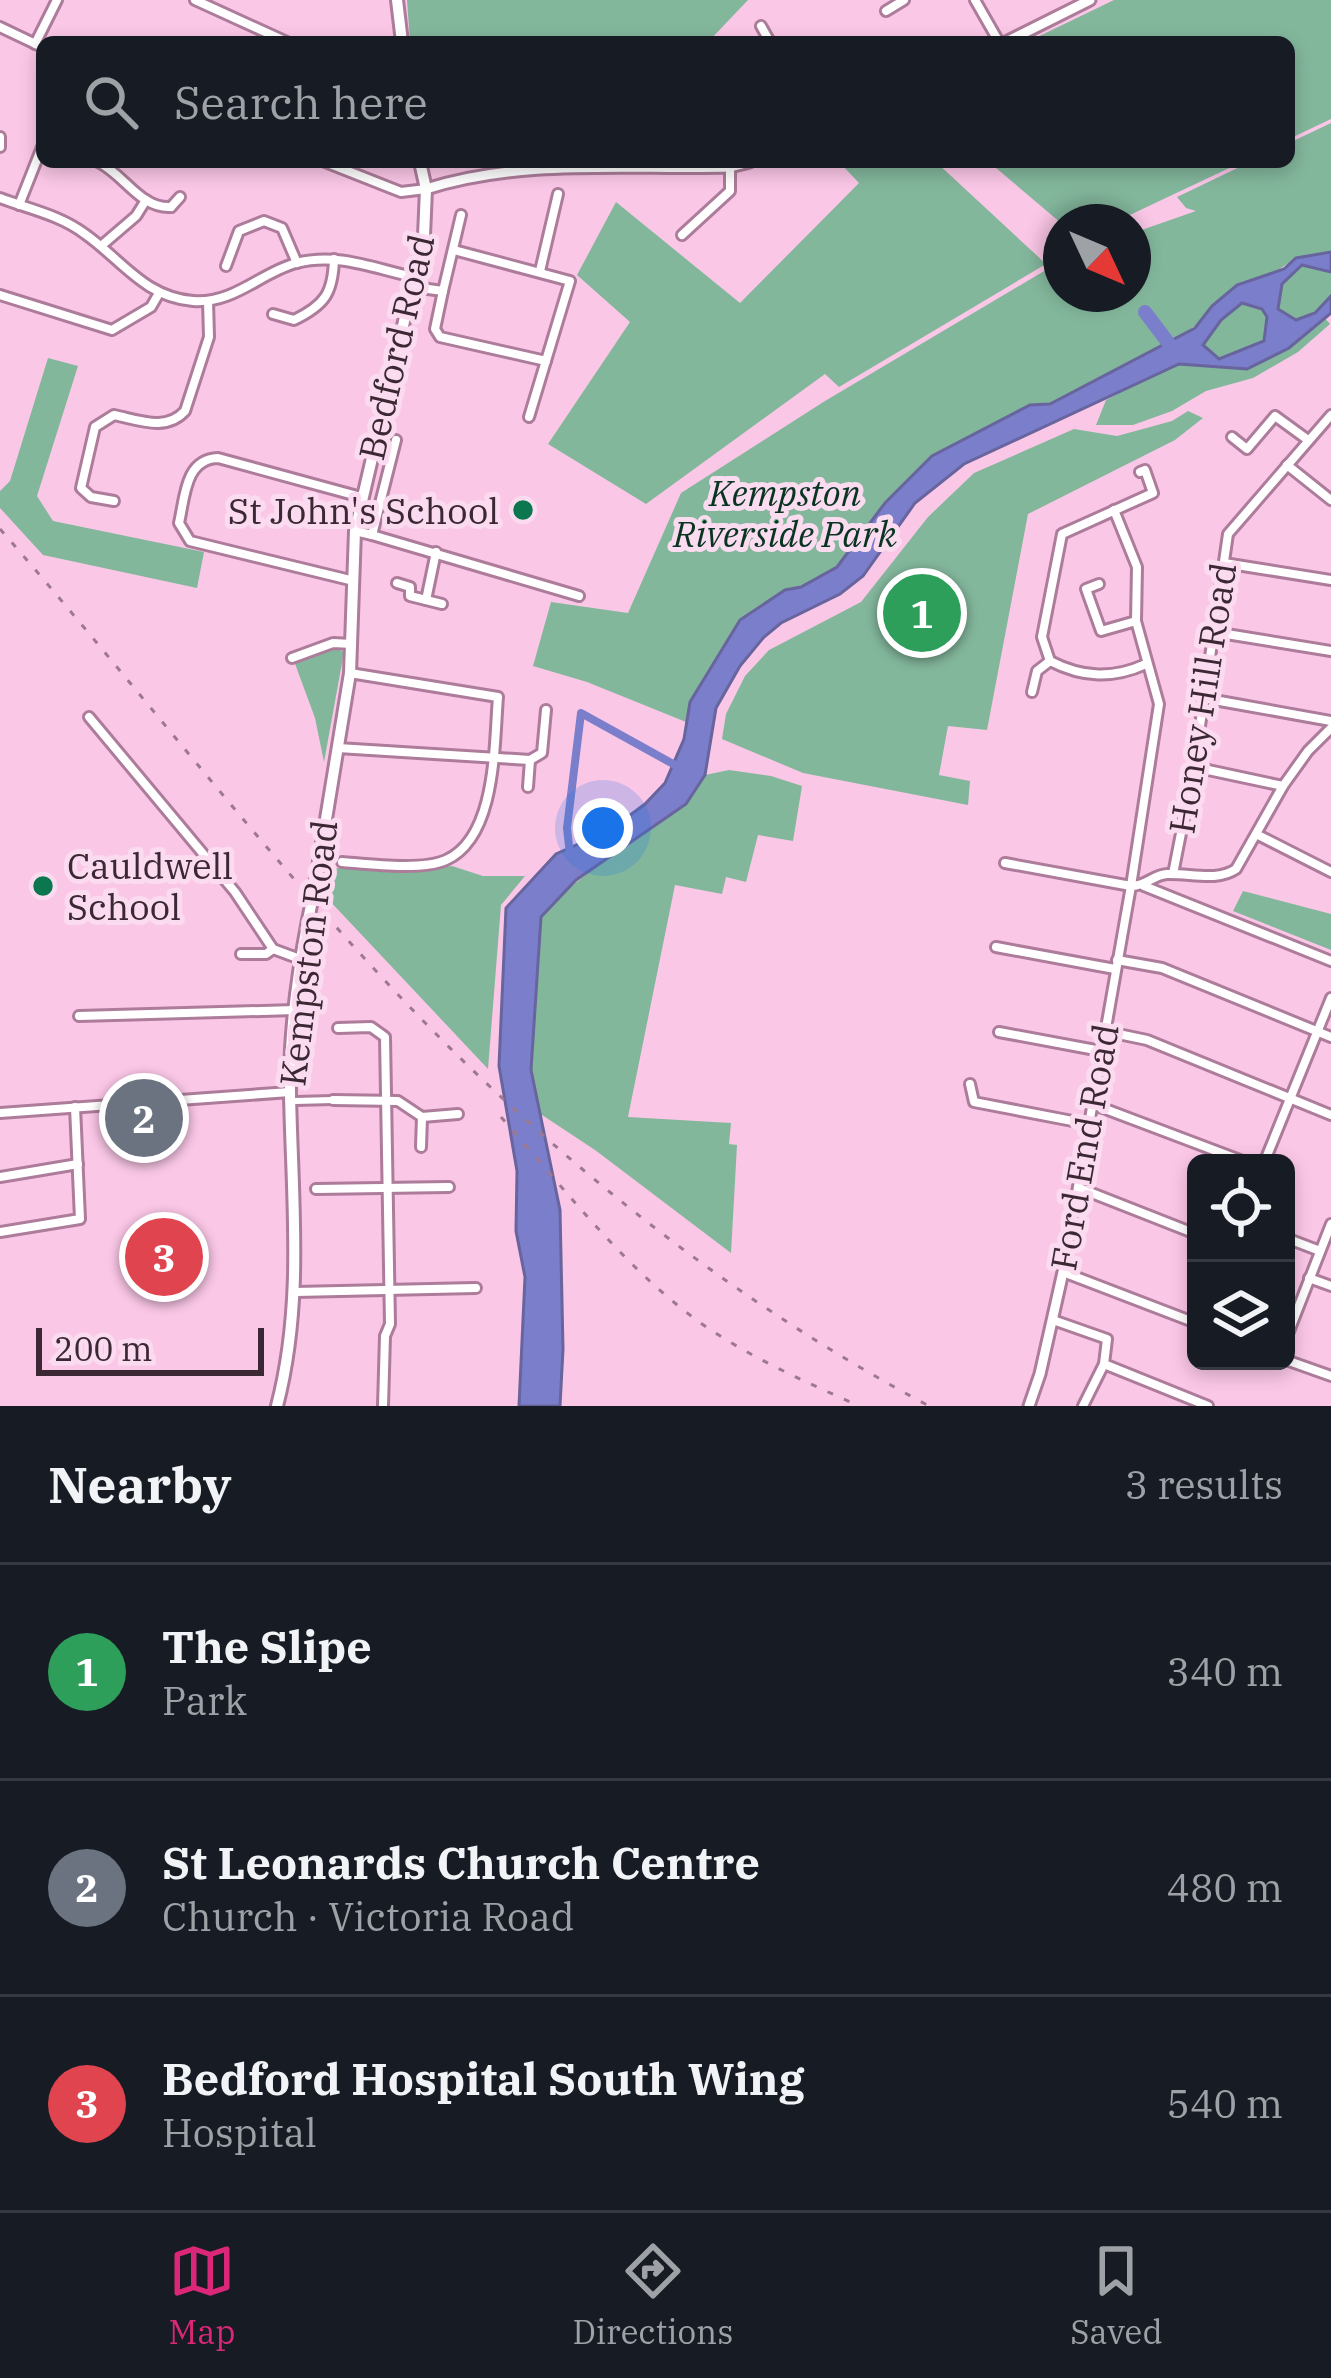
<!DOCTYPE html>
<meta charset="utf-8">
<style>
:root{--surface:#171b24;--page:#242831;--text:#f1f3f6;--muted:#9ea1a6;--line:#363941;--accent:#db2777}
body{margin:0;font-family:"IBM Plex Serif",serif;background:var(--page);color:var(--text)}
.controls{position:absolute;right:36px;bottom:36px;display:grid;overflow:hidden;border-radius:18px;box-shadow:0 6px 18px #0003}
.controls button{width:108px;height:108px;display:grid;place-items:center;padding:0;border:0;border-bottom:3px solid var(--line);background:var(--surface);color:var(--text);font:60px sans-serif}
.compass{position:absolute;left:1043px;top:204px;width:108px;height:108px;border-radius:50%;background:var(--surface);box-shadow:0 6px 18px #0003;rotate:134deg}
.scale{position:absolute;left:36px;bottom:30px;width:228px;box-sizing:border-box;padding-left:12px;border:6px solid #3c2834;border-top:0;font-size:33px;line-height:42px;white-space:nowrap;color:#3c2834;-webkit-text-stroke:9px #fbdbef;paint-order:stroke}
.you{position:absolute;left:603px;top:828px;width:42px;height:42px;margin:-30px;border:9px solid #fff;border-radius:50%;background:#1a73e8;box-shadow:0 0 0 18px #1a73e833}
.badge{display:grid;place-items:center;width:78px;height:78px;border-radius:50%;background:var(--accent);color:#fff;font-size:39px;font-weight:700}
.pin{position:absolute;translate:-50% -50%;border:6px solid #fff;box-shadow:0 3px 12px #0006}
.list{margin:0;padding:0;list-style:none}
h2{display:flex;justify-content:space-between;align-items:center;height:156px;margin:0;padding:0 48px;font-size:51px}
h2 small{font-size:39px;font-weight:400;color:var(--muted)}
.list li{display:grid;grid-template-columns:78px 1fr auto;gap:36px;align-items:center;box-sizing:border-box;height:216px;padding:0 48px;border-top:3px solid var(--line)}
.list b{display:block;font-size:45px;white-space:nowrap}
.list p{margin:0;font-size:39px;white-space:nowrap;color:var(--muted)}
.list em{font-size:39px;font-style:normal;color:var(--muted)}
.icon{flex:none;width:66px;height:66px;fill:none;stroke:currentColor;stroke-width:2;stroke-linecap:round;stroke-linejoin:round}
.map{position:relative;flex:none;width:1331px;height:1406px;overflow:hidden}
.search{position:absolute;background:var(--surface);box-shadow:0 6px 18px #0003;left:36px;right:36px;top:36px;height:132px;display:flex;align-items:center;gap:30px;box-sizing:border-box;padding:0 42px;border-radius:18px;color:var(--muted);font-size:45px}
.sheet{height:804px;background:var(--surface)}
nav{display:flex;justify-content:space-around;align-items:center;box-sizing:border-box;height:168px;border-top:3px solid var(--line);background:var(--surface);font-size:33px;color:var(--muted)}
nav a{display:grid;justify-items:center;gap:6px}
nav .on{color:var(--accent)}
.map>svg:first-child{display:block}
.green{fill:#83b79c}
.water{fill:#7b7eca;stroke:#68649d;stroke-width:3;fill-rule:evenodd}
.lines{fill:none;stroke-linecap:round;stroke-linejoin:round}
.canal{stroke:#7b7eca;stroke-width:8}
.river{stroke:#7b7eca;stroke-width:14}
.pedestrian-casing{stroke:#ac7c9a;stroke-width:12}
.minor-casing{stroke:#ac7c9a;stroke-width:14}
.tertiary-casing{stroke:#ac7c9a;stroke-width:15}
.secondary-casing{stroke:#ac7c9a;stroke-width:16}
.pedestrian{stroke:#fff;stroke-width:6}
.minor{stroke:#fff;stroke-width:8}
.tertiary{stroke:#fff;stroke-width:9}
.secondary{stroke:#fff;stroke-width:10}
.rail{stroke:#9d788e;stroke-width:3;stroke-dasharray:6 12;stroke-linecap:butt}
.secondary-bridge-casing{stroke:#ac7c9a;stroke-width:16;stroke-linecap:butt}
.secondary-bridge{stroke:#fff;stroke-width:10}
.poi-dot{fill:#0c764f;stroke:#fbdbef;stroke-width:4.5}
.labels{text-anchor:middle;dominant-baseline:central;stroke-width:10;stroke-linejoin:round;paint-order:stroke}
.street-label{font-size:36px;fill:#3c2834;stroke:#fbdbef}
.park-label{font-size:36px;font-style:italic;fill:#093422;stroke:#fbdbef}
.poi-label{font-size:36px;fill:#3c2834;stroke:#fbdbef;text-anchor:end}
</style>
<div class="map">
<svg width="1331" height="1406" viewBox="0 0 1331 1406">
<rect width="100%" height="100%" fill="#fbc7e7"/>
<g class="green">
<path d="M407,0H748L708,42H410Z"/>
<path d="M1114,0H1331V119L1289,139V42H1027Z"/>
<path d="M1331,123V252L1296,258L1171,342L1050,404L1029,405L932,456L885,503L837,567L801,587L785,590L740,620L690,702L686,722L587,682L533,666L551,602L628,613L681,493L825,401L1061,261V294H1133V233L1196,211L1186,208L1177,197L1250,162H1289V143Z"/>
<path d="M839,162H936L1046,264L839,387L825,374L646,504L548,444L630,322L577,275L616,202L740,303L859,183Z"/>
<path d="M989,162H1242L1115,222L1061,223Z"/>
<path d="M1302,265L1331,272V296L1315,313L1297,320L1278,309L1282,284Z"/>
<path d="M1241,303L1262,309L1267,317L1264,341L1219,359L1202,346L1221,320Z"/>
<path d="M1325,318L1330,324L1298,352L1253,378L1206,391L1172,411L1133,425H1096L1106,400L1143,380L1179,364L1247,369L1289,348Z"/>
<path d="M48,358L78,366L37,496L53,521L204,552L197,588L43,555L0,508V491L10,481Z"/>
<path d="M1188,411L1203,418L1175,440L1028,514L987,730L948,726L939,775L970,781L968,805L803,773L722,739L726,714L745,676L769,650L861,602L928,517L974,473L1074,429L1117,436L1172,421Z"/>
<path d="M334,647L344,652L324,762L315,718L294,661Z"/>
<path d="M729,770L771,776L802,786L793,841L758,835L746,882L726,877L722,894L675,885L628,1117L731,1123L729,1144L737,1145L731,1253L595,1150L539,1113L531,1070L541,917C587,859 663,838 705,775Z"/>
<path d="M452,866L483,876H525L501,905L488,1069L327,898L332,868L407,870Z"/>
<path d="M1243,891L1331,914V950L1233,911Z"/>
</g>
<path class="water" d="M1331,252V272L1302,265L1282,284L1278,309L1296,320L1315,313L1331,296V313L1289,348L1247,369L1179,364L964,464L915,503L863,576L840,594L781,623L764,637L740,666L716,708L705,775L686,804L576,880L541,917L531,1070L560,1210L563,1349L560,1406H519L525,1277L516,1231L517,1171L499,1066L506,908L556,854L610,830L645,804L665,783L684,739L690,702L740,620L785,590L801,587L837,567L885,503L932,456L1030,405L1050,404L1195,328L1212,306L1237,285L1284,269L1296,258ZM1242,303L1262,309L1267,317L1264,341L1219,359L1203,345L1221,320Z"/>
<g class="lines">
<path class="canal" d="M570,855L567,828L581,713L684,770"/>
<path class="river" d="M1145,312L1176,353L1179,350"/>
<g class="pedestrian-casing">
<path id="pedestrian" d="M295,1101L333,1100"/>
</g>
<g class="minor-casing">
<g id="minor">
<path d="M195,0L287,42"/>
<path d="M975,0L999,42"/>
<path d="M886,11L904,0"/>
<path d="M761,26L770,42"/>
<path d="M0,27L42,47"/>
<path d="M35,44L57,0"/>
<path d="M0,137V147"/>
<path d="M98,162C124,174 140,209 171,207"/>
<path d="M325,162L401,192L426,189"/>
<path d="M0,198C29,209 60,215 85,234C122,260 144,297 193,301C234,304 260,273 296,263C338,252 375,269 414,277"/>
<path d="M19,205L42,147"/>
<path d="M171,207L180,197"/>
<path d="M682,235L730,191V167"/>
<path d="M101,246L136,216L146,200"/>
<path d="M454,250L570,281L529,417"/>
<path d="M226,266L239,231L264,221L282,228L297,263"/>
<path d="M540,271L558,194"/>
<path d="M413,287L443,291L461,215"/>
<path d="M443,291L435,329L440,337L546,361"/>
<path d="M0,295L112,330L151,307L159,293"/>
<path d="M273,314L294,320C325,305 333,293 334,259"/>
<path d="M1232,437L1247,449L1275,416L1308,440"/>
<path d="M1287,465L1331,500"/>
<path d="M1140,472L1145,470L1153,493L1062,534L1042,637L1050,661C1083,678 1113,679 1146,664"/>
<path d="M114,501L91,497L81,488L95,427L114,415C139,420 166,432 185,411L209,337L208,301"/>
<path d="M355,531L372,535L396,440"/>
<path d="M372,535L579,596"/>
<path d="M1224,563L1331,580"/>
<path d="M350,580L190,541L179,523C185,497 185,459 218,458L361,497"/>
<path d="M397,583L410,587V596L442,604"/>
<path d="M1099,584L1086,589L1101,631L1136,621"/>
<path d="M426,600L436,552"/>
<path d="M1214,632L1331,651"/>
<path d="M292,658L333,643L352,644"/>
<path d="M1032,692L1037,671L1050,661"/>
<path d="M1203,698L1331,721"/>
<path d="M89,717L235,892L273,949L300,959"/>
<path d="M338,748L530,760L542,753L546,710"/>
<path d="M1194,767L1283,786"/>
<path d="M528,787L530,760"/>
<path d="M1258,835L1331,872"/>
<path d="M342,862C368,864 422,871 446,860C497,837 494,744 498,697L350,673"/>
<path d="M1005,863L1131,886L1159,704L1136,621L1137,567L1114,510"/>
<path d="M1173,874L1194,767L1228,534L1331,415"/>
<path d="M1144,886L1331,961"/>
<path d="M996,947L1115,969"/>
<path d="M241,954H266L273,949"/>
<path d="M1117,960L1162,968L1331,1037"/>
<path d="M79,1016L295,1010"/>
<path d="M338,1028L371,1027L385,1037L390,1324L385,1336L383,1406"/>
<path d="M1104,1031L1147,1040L1331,1115"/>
<path d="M999,1032L1101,1051"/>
<path d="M970,1084L974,1102L1088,1124"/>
<path d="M333,1100L398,1101L422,1117L458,1114"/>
<path d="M1092,1104L1248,1163"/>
<path d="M0,1113L290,1092"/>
<path d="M421,1147L422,1117"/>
<path d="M1264,1163L1331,998"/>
<path d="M0,1177L78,1164"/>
<path d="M1079,1188L1196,1234"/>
<path d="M316,1189L449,1187"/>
<path d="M0,1232L80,1219L75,1107"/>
<path d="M1286,1238L1320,1251"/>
<path d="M1309,1278L1331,1286"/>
<path d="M295,1292L476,1288"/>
<path d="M1053,1320L1107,1339L1104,1364L1208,1406"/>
<path d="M1196,1323L1063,1272L1131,886C1146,886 1153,875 1167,874C1190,873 1217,882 1236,869L1283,786L1308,751L1331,728"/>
<path d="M1286,1339L1331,1224"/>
<path d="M1286,1360L1331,1376"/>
<path d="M1083,1406L1104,1364"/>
</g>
</g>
<g class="tertiary-casing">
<g id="tertiary">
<path d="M1006,42L1090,0"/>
<path d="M426,189C522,158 630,170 730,167L750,162"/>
<path d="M1029,1406L1040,1374L1063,1272"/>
</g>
</g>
<g class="secondary-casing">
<g id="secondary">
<path d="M397,0L402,42"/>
<path d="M315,886L350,673L355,531L424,236L426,189L420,162"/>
<path d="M277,1406C304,1302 292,1200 290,1094C289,1036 297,977 308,920"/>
</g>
</g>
<use href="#pedestrian" class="pedestrian"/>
<use href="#minor" class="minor"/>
<use href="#tertiary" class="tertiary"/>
<use href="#secondary" class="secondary"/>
<g class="rail">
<path d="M0,529C147,697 285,882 442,1040C586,1184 749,1310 929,1406"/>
<path d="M501,1117C565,1189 624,1268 702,1324C751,1358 806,1382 859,1406"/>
</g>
<g class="secondary-bridge-casing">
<path id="secondary-bridge" d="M308,920L315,886"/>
</g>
<use href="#secondary-bridge" class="secondary-bridge"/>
</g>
<g class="poi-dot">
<circle cx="523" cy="510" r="12"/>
<circle cx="43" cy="886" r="12"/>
</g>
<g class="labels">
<g class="street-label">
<text transform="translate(396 347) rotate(-77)">Bedford Road</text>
<text transform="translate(1202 698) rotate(-81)">Honey Hill Road</text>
<text transform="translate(308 953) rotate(-83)">Kempston Road</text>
<text transform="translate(1084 1147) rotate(-80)">Ford End Road</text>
</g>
<g class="park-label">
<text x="785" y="492">Kempston<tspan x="785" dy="41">Riverside Park</tspan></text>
</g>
<g class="poi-label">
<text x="499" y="510">St John's School</text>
<text x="67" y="865" text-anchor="start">Cauldwell<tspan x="67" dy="41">School</tspan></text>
</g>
</g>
</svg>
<div class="controls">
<button><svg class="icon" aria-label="locate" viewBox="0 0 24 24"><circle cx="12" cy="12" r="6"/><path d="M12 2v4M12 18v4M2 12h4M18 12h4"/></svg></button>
<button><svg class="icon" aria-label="layers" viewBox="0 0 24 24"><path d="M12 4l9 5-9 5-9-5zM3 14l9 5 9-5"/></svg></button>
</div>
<svg class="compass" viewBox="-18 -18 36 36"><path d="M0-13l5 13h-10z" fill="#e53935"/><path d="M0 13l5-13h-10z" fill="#9ea1a6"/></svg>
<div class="scale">200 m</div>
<div class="you"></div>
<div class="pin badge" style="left:922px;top:613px;background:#2e9e5b">1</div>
<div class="pin badge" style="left:144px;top:1118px;background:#6b7280">2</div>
<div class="pin badge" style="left:164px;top:1257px;background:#e0444e">3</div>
<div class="search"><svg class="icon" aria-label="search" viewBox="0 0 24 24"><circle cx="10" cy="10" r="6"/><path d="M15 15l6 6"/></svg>Search here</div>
</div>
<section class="sheet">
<h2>Nearby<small>3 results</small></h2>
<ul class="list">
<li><span class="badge" style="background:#2e9e5b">1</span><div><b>The Slipe</b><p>Park</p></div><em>340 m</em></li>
<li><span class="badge" style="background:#6b7280">2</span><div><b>St Leonards Church Centre</b><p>Church · Victoria Road</p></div><em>480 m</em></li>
<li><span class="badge" style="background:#e0444e">3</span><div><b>Bedford Hospital South Wing</b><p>Hospital</p></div><em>540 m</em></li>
</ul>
</section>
<nav>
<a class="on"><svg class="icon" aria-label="map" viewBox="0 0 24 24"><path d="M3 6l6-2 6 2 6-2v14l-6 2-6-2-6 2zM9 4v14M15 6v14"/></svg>Map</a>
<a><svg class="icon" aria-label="directions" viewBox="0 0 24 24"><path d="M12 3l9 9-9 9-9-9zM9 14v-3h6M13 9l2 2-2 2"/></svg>Directions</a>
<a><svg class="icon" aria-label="saved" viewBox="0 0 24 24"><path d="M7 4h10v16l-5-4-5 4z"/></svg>Saved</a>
</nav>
